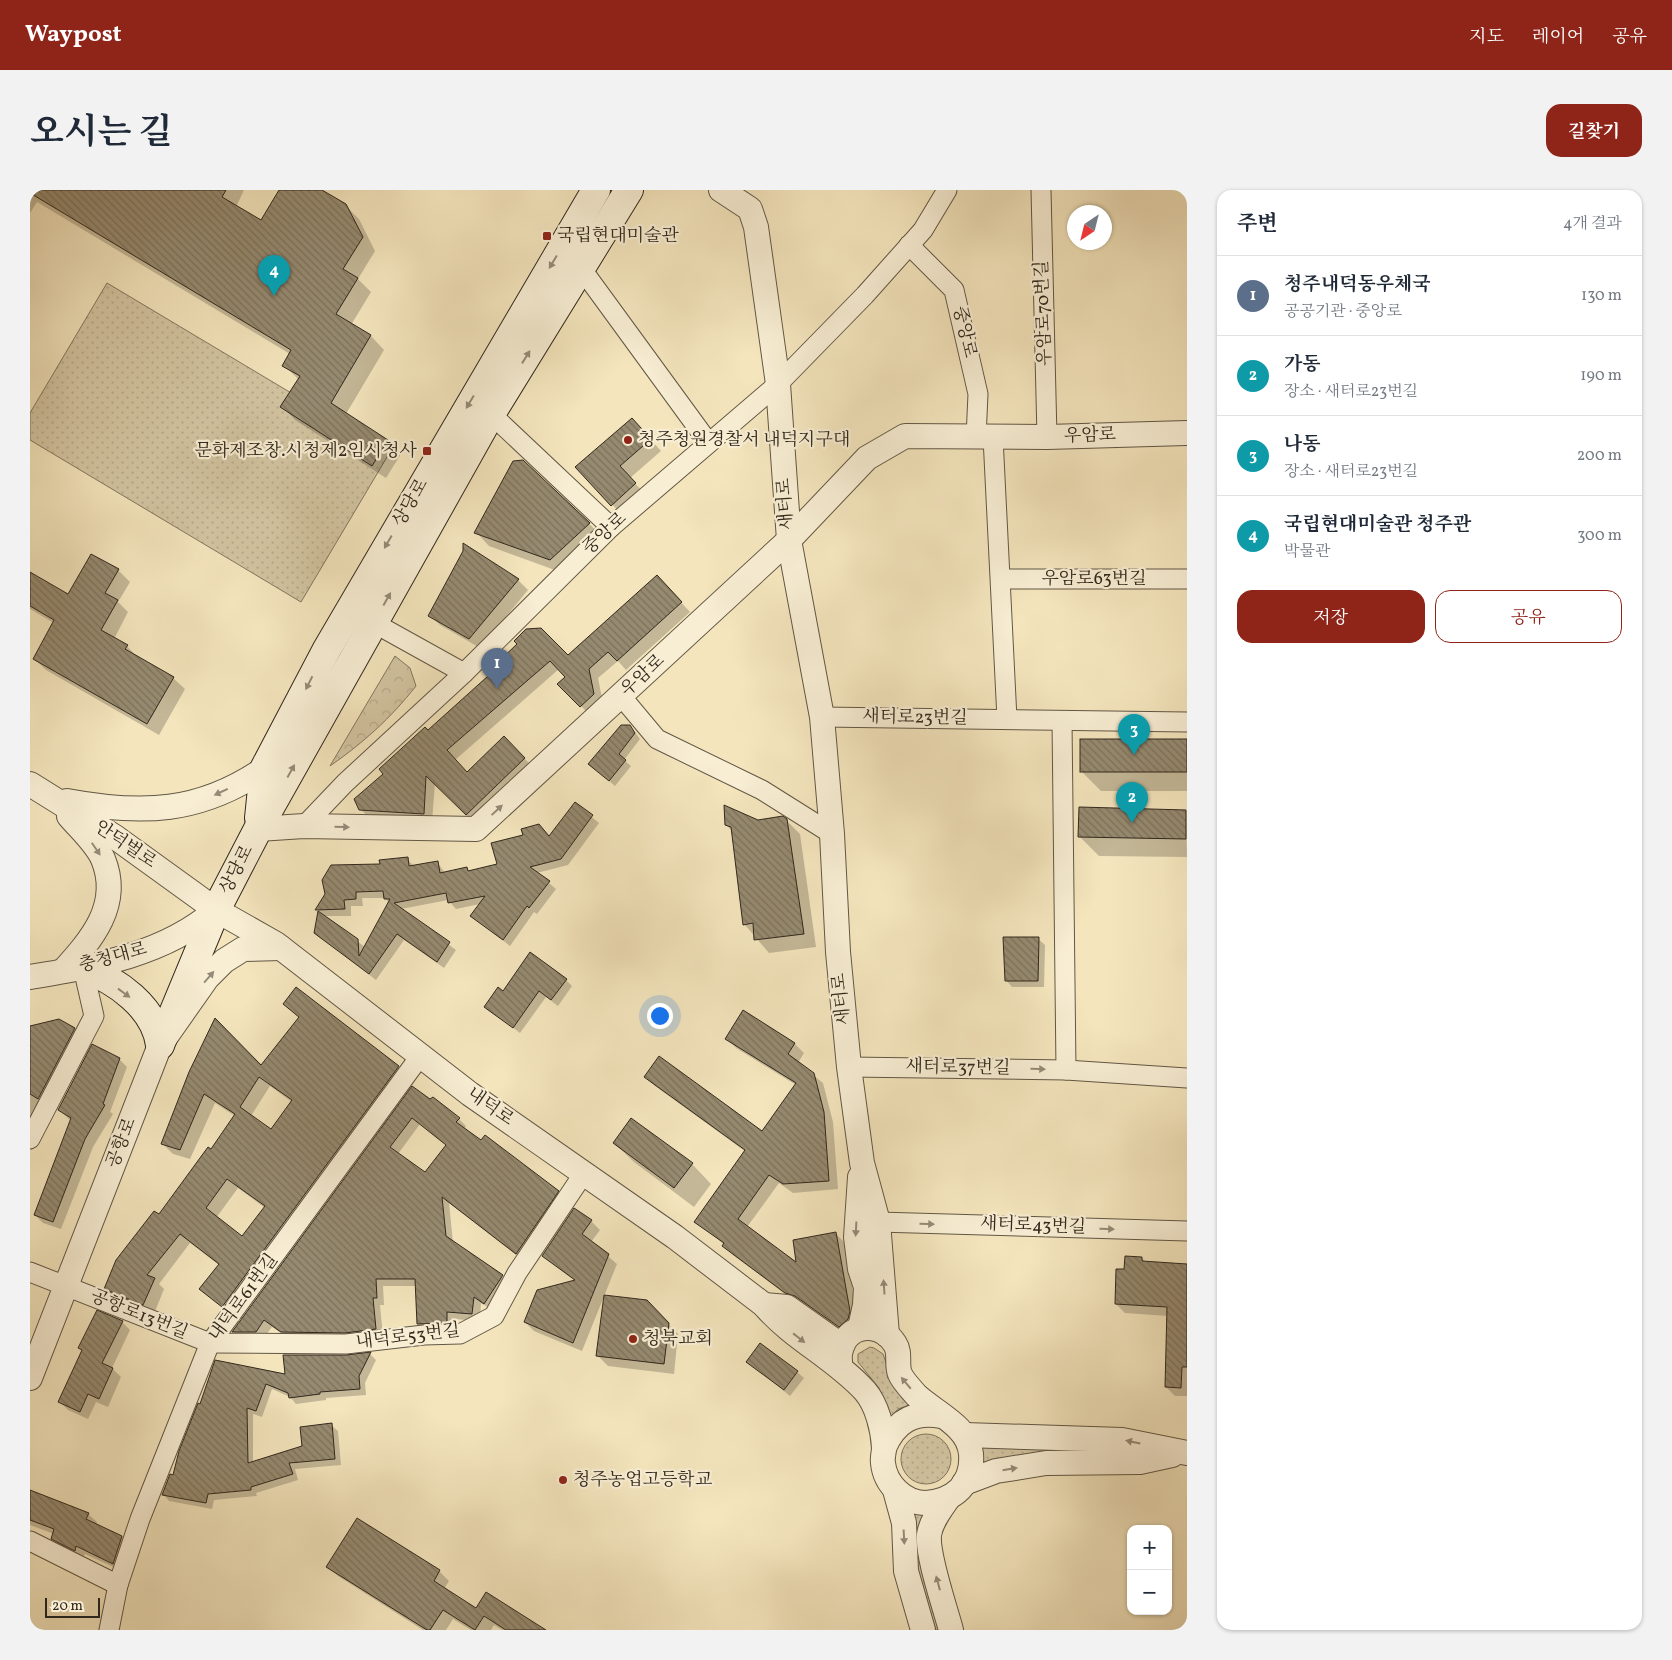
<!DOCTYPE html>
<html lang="ko">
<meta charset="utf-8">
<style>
:root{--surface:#fff;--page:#f2f2f3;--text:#1f2937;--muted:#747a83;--line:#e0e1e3;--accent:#8f2418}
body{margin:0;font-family:Vollkorn,"Noto Serif KR",serif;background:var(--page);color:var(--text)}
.controls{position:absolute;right:15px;bottom:15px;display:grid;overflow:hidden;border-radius:10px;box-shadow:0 1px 4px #0004}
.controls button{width:45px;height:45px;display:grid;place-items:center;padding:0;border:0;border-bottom:1px solid var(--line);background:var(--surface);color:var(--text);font:25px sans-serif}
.compass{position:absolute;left:1037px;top:15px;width:45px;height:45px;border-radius:50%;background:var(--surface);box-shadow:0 1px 4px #0004;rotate:215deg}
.scale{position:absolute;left:15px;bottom:12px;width:55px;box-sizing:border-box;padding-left:5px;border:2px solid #31281c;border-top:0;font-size:14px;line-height:18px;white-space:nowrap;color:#31281c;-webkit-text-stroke:4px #f8eed4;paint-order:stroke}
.you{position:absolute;left:629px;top:825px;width:18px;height:18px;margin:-12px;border:4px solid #fff;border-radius:50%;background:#1a73e8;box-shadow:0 0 0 8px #1a73e833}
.badge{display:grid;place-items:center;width:32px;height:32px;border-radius:50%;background:var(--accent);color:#fff;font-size:16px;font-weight:700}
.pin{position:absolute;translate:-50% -41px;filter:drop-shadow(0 1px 2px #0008)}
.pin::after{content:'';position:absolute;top:26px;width:18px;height:15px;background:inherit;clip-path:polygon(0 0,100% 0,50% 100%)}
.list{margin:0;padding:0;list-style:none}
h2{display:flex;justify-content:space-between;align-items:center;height:65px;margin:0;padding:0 20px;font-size:21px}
h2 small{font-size:16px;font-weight:400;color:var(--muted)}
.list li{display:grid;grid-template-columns:32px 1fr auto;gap:15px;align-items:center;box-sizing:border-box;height:80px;padding:0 20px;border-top:1px solid var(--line)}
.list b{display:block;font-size:19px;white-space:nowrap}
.list p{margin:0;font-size:16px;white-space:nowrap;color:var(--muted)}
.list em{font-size:16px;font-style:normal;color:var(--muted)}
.actions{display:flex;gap:10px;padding:15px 20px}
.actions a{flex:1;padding:11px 0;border:1px solid var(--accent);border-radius:15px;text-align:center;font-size:18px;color:var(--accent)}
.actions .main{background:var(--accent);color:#fff}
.map{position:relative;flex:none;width:1157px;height:1440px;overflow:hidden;border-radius:15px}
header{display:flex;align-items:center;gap:30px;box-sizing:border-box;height:70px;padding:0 25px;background:var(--accent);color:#fff}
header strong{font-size:24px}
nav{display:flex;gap:28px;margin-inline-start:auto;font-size:18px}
.intro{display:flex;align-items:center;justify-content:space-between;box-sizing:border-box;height:120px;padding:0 30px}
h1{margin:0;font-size:35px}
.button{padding:12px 22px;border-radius:15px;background:var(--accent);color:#fff;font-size:18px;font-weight:700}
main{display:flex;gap:30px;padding:0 30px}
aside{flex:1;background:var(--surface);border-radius:15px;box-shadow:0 1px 4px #0004}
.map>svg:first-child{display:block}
.grass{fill:url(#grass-dots);stroke:#82765f}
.forest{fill:url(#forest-crowns);stroke:#82765f}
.shadow{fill:#0003;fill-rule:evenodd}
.building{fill:url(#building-back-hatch);stroke:#31281c;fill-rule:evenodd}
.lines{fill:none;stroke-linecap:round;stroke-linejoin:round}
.minor-casing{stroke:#625744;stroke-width:21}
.tertiary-casing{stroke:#625744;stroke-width:26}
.secondary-casing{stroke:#31281c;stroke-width:30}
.minor{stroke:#f8eed4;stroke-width:19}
.tertiary{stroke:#f8eed4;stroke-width:24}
.secondary{stroke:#f8eed4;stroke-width:28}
.oneway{fill:#948b78}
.poi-dot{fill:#8f2418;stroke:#f8eed4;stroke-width:2}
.labels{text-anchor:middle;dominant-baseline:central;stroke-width:4.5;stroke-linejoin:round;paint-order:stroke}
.poi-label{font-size:18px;fill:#31281c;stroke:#f8eed4;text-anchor:start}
.street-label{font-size:18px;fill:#31281c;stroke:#f8eed4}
</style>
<header>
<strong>Waypost</strong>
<nav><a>지도</a><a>레이어</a><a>공유</a></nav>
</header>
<div class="intro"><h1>오시는 길</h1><a class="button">길찾기</a></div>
<main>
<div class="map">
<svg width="1157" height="1440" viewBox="0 0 1157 1440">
<defs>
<pattern id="grass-dots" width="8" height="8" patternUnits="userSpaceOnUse" patternTransform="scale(1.25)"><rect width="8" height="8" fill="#d3c5a2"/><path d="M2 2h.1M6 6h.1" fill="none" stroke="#b6a98b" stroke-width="1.8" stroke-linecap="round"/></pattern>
<pattern id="forest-crowns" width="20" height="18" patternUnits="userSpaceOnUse" patternTransform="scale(1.25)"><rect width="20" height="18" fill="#d3c5a2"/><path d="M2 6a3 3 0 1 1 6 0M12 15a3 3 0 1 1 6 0" fill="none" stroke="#b6a98b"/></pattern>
<pattern id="building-back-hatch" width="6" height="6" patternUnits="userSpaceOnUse" patternTransform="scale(1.25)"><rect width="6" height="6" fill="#968a70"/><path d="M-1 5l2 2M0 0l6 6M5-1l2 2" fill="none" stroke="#7b715b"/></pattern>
</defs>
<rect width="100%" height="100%" fill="#f4e5bd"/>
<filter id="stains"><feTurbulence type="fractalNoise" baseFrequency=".004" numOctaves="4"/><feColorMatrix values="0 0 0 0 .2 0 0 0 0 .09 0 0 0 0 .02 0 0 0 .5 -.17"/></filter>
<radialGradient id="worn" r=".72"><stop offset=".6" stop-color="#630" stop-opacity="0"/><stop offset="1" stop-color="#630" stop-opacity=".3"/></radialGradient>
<g class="grass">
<path d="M77,93L360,262L271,412L0,250V223Z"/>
<path d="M840,1157L844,1158L853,1164L861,1187L882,1214L868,1219L860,1228L849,1198L828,1172V1164Z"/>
<circle cx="896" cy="1269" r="25"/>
<path d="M980,1255L1063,1261L954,1274L951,1257Z"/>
<path d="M883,1320L899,1321L912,1440H906L885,1382Z"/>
</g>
<path class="forest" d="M365,466L380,478L386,496C361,528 333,553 300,576Z"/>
<g class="shadow">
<path d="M0,0H214L206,17L232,32L251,0H290L315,15L329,29L345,61L328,89L341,102L321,135L341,146L354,160L316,224L358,251L371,264L356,288L265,230L252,216L269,190L254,175L260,164L7,12L0,23Z"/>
<path d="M602,229L631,261L600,288L616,305L593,326L547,277Z"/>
<path d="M493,271L573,347L533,383L459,356L446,342Z"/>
<path d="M88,380L100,392L88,412L98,422L84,449L97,456L108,468L143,488L155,499L129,545L16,480L4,469L24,433L0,419V384L39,406Z"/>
<path d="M488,390L498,400L450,458L410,435L400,425Z"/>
<path d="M636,396L660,422L596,480L588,471L568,488L573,513L560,525L529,494L537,487L529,479L425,570L437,583L474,548L503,577L444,633L405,593L402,632L340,628L330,619L355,584L398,541L470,477L538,466Z"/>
<path d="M600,536L610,549L594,570L601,576L585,596L565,579Z"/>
<path d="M1157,550V601H1071L1051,581Z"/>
<path d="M545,613L569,633L538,675L507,683L526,699L507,724L504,722L480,756L442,726L450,714L426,719L418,710L371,719L426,760L414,778L374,750L346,790L285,743L289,722L287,720L351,675L377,669L384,676L407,672L415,683L437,678L440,682L469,675L520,647ZM332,708H355L359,713L335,757L293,726H321V716H333Z"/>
<path d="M1156,621L1157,667L1069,666L1049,646Z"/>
<path d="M756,630L770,644L786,757L739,763L715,735L703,642L696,635Z"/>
<path d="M1008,749L1015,755L1014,797H982L976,790Z"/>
<path d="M536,790L542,796L528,816L516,807L490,843L456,817L473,803Z"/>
<path d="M254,814L368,877L378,887L203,1126L171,1099L189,1075L160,1053L129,1094L134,1099L124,1124L86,1109L76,1099L129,1026L181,961L205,926L185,913L160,969L143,964L133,954L160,883L232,877L269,828ZM240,896L262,912L241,941L221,926ZM208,998L235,1018L212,1047L186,1028Z"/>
<path d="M713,821L765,854L774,863L768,873L793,893L803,932L808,999L763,1003L749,993L717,1037L768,1075L805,1043L815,1053L828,1131L818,1145L775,1115L766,1112L703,1065L695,1055L666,1032L716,962L625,896L616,887L732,943L766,895L706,858L697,848Z"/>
<path d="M0,835L44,839L51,846L0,937Z"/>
<path d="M89,869L97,877L80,922L83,924L63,957L31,1039L13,1033L5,1025L41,931L29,920Z"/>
<path d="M382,898L429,929L436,936L434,939L528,1001L535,1009L494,1071L419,1013L423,1052L480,1094L462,1120L451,1113L450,1131L424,1129V1140L396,1142L388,1134L387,1096H353L354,1115H350L353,1146L259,1149L242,1137L233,1149H211L204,1142ZM390,934L417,955L395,984L368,964Z"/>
<path d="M584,953L662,974L681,994L664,1017L604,972Z"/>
<path d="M561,1031L570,1040L561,1052L587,1074L552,1161L504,1141L495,1132L545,1091L513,1066Z"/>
<path d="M1112,1068L1116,1072L1157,1075V1206H1145L1136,1197L1138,1126L1095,1123L1086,1114L1095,1081Z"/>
<path d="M616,1111L648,1144L644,1184L578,1176L568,1166Z"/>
<path d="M92,1132L100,1140L82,1178L91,1187L78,1217L66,1212L58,1229L38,1220L30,1212L53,1161L50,1158Z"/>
<path d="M340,1164L346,1170L335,1193L336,1205L296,1208V1210L266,1214L260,1207L242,1199L232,1227L223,1224V1272L274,1257L301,1235L308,1241L311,1275L265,1279L268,1290L226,1303L227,1306L184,1310L182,1319L139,1311L133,1304L144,1286L169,1215L316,1166Z"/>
<path d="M718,1172L767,1182L774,1188L760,1206Z"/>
<path d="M0,1301L58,1324L67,1332L66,1335L92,1347L100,1356L92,1381L55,1364L53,1368L31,1357L22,1348L24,1344L0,1335Z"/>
<path d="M328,1329L409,1381L419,1391L414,1399L447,1420L513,1440H472L464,1435L461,1440H441L423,1429L416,1440H393L308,1386L298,1377Z"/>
</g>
<g class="building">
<path d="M0,0H196L192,7L231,30L249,0H292L316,14L333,47L313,79L328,88L306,124L341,145L301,213L358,250L342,276L250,217L270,186L252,176L261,160L0,3Z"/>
<path d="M602,228L621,249L590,276L606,293L581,316L545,277Z"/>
<path d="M493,270L560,333L520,370L444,343L483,271Z"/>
<path d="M433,353L489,389L439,449L398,426L433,361Z"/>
<path d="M61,364L89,379L75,403L88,410L71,440L98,455L95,459L144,487L117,534L3,469L24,430L0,416V382L38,404Z"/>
<path d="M627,385L652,412L587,471L578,462L559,479L564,504L550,517L527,494L535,487L520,471L417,560L437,582L474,546L495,568L436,625L396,586L394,624L329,620L324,609L353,584L349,579L395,537L398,540L468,477L466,474L487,454L484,451L496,439L511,438L538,465Z"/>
<path d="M591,535H600L605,543L589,564L596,570L579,591L558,574Z"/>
<rect x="1050" y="549" width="107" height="33"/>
<path d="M545,612L563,625L531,669L500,677L520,691L499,718L497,716L473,750L440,726L455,706L418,713L416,703L364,713L420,752L407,772L367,744L339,784L284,743L288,721L328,749L329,766L360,709H354L353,701L326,702V709L314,710L315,719L285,720L295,704L292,690L301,675L350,674L349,670L378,667L379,676L408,671L410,683L437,677L438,681L467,674L461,653L493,645L491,639L509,634L519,646Z"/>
<path d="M694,615L728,630L753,626L757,629L774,744L724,750L723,733L713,735L701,637L695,635Z"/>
<path d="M1049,617L1156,620V649L1048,647Z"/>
<path d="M973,747H1009L1008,791H975Z"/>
<path d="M500,762L537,789L521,810L509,801L483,838L454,817L468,797L473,801Z"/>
<path d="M266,797L369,876L192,1117L169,1099L189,1074L150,1044L117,1085L125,1088L113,1115L74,1099L86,1070L124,1021L129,1024L178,957L181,959L205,924L174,904L150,960L131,954L159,882L185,828L231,875L269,827L253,814ZM229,887L262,910L241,939L210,917ZM197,989L235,1016L212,1046L176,1018Z"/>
<path d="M713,820L765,853L758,864L784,883L794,922L799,991L753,994L739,985L708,1029L766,1072L763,1050L806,1042L820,1121L818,1129L809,1137L765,1106L755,1103L692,1056L694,1053L664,1032L715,960L614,887L629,866L732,941L766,893L695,849Z"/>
<path d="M29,829L45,838L8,909L0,904V836Z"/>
<path d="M62,854L90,868L73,914L75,915L55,949L23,1032L4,1025L41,928L28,920Z"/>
<path d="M382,896L400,909L403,907L430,928L426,932L451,950L455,945L529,1001L486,1064L412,1007L416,1046L473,1085L454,1114L444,1107L442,1124L417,1122V1133L387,1134L385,1089H346L347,1108H343L346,1139L315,1143L251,1142L234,1130L226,1142H202ZM382,928L416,955L395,982L360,957Z"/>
<path d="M601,928L663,973L644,998L583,953Z"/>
<path d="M544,1018L562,1030L552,1044L579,1064L543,1153L494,1132L507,1100L545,1090L512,1066Z"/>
<path d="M1095,1066L1112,1067V1071L1157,1074V1177H1152L1151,1198L1135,1197L1137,1117L1085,1114L1086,1079H1094Z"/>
<path d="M574,1105L617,1110L639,1133L634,1174L566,1166Z"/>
<path d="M67,1120L93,1131L72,1173L83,1178L69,1209L58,1204L50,1222L28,1212L52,1160L48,1158Z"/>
<path d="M730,1153L768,1181L754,1200L716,1172Z"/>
<path d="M341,1162L329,1186L330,1199L290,1202V1204L259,1208L258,1203L236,1194L226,1221L217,1218L218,1273L272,1256L270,1237L302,1233L305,1269L259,1273L263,1284L221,1297V1300L178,1304L176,1313L132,1305L140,1284L143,1285L149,1261L168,1213L170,1214L185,1170L255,1184L253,1165H316Z"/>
<path d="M0,1300L59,1323L56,1329L92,1346L83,1374L46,1356L45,1361L21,1349L24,1339L0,1330Z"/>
<path d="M327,1328L410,1380L404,1391L446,1418L456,1402L516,1440H476L454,1426L445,1440L413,1420L400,1440H397L296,1377Z"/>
</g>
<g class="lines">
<g class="minor-casing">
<g id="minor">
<path d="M1011,0L1017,247"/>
<path d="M879,55L924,100L948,204L946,248"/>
<path d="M551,78L678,252"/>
<path d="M461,224L581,337"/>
<path d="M963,247L977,529"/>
<path d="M971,389H1157"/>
<path d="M344,433L434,483"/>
<path d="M591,506L627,549L732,600L802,644"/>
<path d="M792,527L1157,532"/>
<path d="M1032,531L1036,880"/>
<path d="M274,636L315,593L434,483L581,337L748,194L835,105L893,40L917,0"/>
<path d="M819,877L1036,880L1157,888"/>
<path d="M0,949L64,826L53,778"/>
<path d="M848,1032L1157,1041"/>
<path d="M0,1082L180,1153L316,1154L394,1145L430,1144L464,1126L487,1083L554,983"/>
<path d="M0,1351L88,1395"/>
<path d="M79,1440L88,1395L110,1329L180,1153L391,865"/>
</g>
</g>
<g class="tertiary-casing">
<g id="tertiary">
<path d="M691,0L720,19L726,37L748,194L759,350L792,527L802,644L808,762L819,877L832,973L848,1032L857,1145"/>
<path d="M0,594L85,647L186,720L246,754L440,904L645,1047L734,1115C763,1149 805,1168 835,1201C847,1215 853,1239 854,1258C854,1263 852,1268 853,1273C855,1294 874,1313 896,1313C909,1312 921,1308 930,1299C939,1289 942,1276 941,1264C939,1236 905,1223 886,1205C881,1199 873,1191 870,1184C866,1175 871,1163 865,1154C854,1136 828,1131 815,1150C809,1160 809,1168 811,1179"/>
<path d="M37,611C112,625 170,623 234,579"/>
<path d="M228,639L274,636L446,639L759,350L837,268L875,246L1017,247L1157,243"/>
<path d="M33,781C61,750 92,715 73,669C66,653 50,639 39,626"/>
<path d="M0,787C66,776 134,765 186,720"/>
<path d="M734,1115L757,1117L812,1156"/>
<path d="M830,1138L835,1115L836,1097L830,1079L826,1047L830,987"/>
<path d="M0,1188L130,855L177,788L194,771L213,759L251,758"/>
<path d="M935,1245L1092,1250L1157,1263"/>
<path d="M854,1258C865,1232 883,1221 911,1226"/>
<path d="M934,1293L966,1281L1016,1273L1110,1272L1142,1265"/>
<path d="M865,1300L874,1333L876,1381L893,1440"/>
<path d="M919,1307C911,1319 901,1331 899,1345C897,1366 915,1417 921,1440"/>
</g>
</g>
<g class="secondary-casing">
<g id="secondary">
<path d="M229,628L234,579L297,459L566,0"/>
<path d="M53,778C86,790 125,817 130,855"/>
<path d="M130,855L186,720L228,639L461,224L599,0"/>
</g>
</g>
<use href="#minor" class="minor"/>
<use href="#tertiary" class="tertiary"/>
<use href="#secondary" class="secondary"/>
</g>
<defs><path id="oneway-solid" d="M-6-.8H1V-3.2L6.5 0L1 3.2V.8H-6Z" transform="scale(1.25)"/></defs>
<g class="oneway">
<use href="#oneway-solid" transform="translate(523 72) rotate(121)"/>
<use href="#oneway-solid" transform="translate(496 167) rotate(-58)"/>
<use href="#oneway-solid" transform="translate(440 212) rotate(121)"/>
<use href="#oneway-solid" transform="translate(358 352) rotate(120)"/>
<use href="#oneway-solid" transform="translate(357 409) rotate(-61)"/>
<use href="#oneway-solid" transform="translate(279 493) rotate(117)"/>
<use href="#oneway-solid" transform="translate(261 581) rotate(-61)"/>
<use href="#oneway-solid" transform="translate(191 602) rotate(155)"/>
<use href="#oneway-solid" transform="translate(467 620) rotate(-43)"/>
<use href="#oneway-solid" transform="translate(312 637) rotate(1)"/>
<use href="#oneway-solid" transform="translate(66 659) rotate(56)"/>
<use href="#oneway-solid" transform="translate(179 787) rotate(-49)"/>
<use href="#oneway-solid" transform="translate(94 803) rotate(36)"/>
<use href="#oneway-solid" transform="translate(1008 879) rotate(1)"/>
<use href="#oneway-solid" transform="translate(897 1034) rotate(2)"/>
<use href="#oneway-solid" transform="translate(826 1039) rotate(93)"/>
<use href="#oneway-solid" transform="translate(1077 1039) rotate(2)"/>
<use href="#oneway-solid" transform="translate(854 1097) rotate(-94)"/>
<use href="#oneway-solid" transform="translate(769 1148) rotate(38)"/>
<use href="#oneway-solid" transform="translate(876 1193) rotate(-130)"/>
<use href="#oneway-solid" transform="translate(1103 1252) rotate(-168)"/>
<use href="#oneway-solid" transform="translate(980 1279) rotate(-9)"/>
<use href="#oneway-solid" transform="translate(874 1347) rotate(87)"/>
<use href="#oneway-solid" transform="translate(908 1393) rotate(-105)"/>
</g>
<g class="poi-dot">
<rect x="512" y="41" width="10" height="10" rx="2.5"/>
<circle cx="598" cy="250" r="5"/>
<rect x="392" y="256" width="10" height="10" rx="2.5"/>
<circle cx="603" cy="1149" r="5"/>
<circle cx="533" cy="1290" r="5"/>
</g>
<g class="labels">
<g class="poi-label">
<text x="527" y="46">국립현대미술관</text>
<text x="608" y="250">청주청원경찰서 내덕지구대</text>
<text x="387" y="261" text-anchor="end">문화제조창.시청제2임시청사</text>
<text x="613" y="1149">청북교회</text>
<text x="543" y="1290">청주농업고등학교</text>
</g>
<g class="street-label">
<text transform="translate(1014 123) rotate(-92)">우암로70번길</text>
<text transform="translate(934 142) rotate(77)">중앙로</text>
<text transform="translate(1060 246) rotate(-2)">우암로</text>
<text transform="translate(381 313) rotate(-60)">상당로</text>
<text transform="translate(756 314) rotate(-94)">새터로</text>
<text transform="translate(575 344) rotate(-43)">중앙로</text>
<text x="1064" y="389">우암로63번길</text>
<text transform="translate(613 486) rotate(-43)">우암로</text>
<text transform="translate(885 528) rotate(1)">새터로23번길</text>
<text transform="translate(95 655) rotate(34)">안덕벌로</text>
<text transform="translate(207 680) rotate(-63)">상당로</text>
<text transform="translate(83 768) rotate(-15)">충청대로</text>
<text transform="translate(812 809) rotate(-96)">새터로</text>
<text transform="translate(928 878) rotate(1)">새터로37번길</text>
<text transform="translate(460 917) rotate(35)">내덕로</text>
<text transform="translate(92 953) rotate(-69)">공항로</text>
<text transform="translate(1003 1036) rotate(2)">새터로43번길</text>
<text transform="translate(214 1108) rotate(-54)">내덕로61번길</text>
<text transform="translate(109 1125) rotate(22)">공항로13번길</text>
<text transform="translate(378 1147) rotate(-7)">내덕로53번길</text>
</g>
</g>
<rect width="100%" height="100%" filter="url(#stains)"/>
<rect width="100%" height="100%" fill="url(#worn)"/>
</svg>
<div class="controls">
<button>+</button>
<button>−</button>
</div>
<svg class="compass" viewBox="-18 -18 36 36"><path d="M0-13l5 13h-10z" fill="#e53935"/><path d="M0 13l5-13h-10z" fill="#747a83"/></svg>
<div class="scale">20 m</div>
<div class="you"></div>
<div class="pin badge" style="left:467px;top:499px;background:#5c6f8a">1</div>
<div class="pin badge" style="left:1102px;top:633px;background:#0f9aa8">2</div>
<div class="pin badge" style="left:1104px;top:565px;background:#0f9aa8">3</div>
<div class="pin badge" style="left:244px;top:106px;background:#0f9aa8">4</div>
</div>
<aside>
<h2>주변<small>4개 결과</small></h2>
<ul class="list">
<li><span class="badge" style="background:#5c6f8a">1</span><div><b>청주내덕동우체국</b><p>공공기관 · 중앙로</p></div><em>130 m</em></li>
<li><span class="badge" style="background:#0f9aa8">2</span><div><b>가동</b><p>장소 · 새터로23번길</p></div><em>190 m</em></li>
<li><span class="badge" style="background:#0f9aa8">3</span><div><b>나동</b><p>장소 · 새터로23번길</p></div><em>200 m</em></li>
<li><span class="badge" style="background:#0f9aa8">4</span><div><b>국립현대미술관 청주관</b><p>박물관</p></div><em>300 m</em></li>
</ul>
<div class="actions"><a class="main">저장</a><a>공유</a></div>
</aside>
</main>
